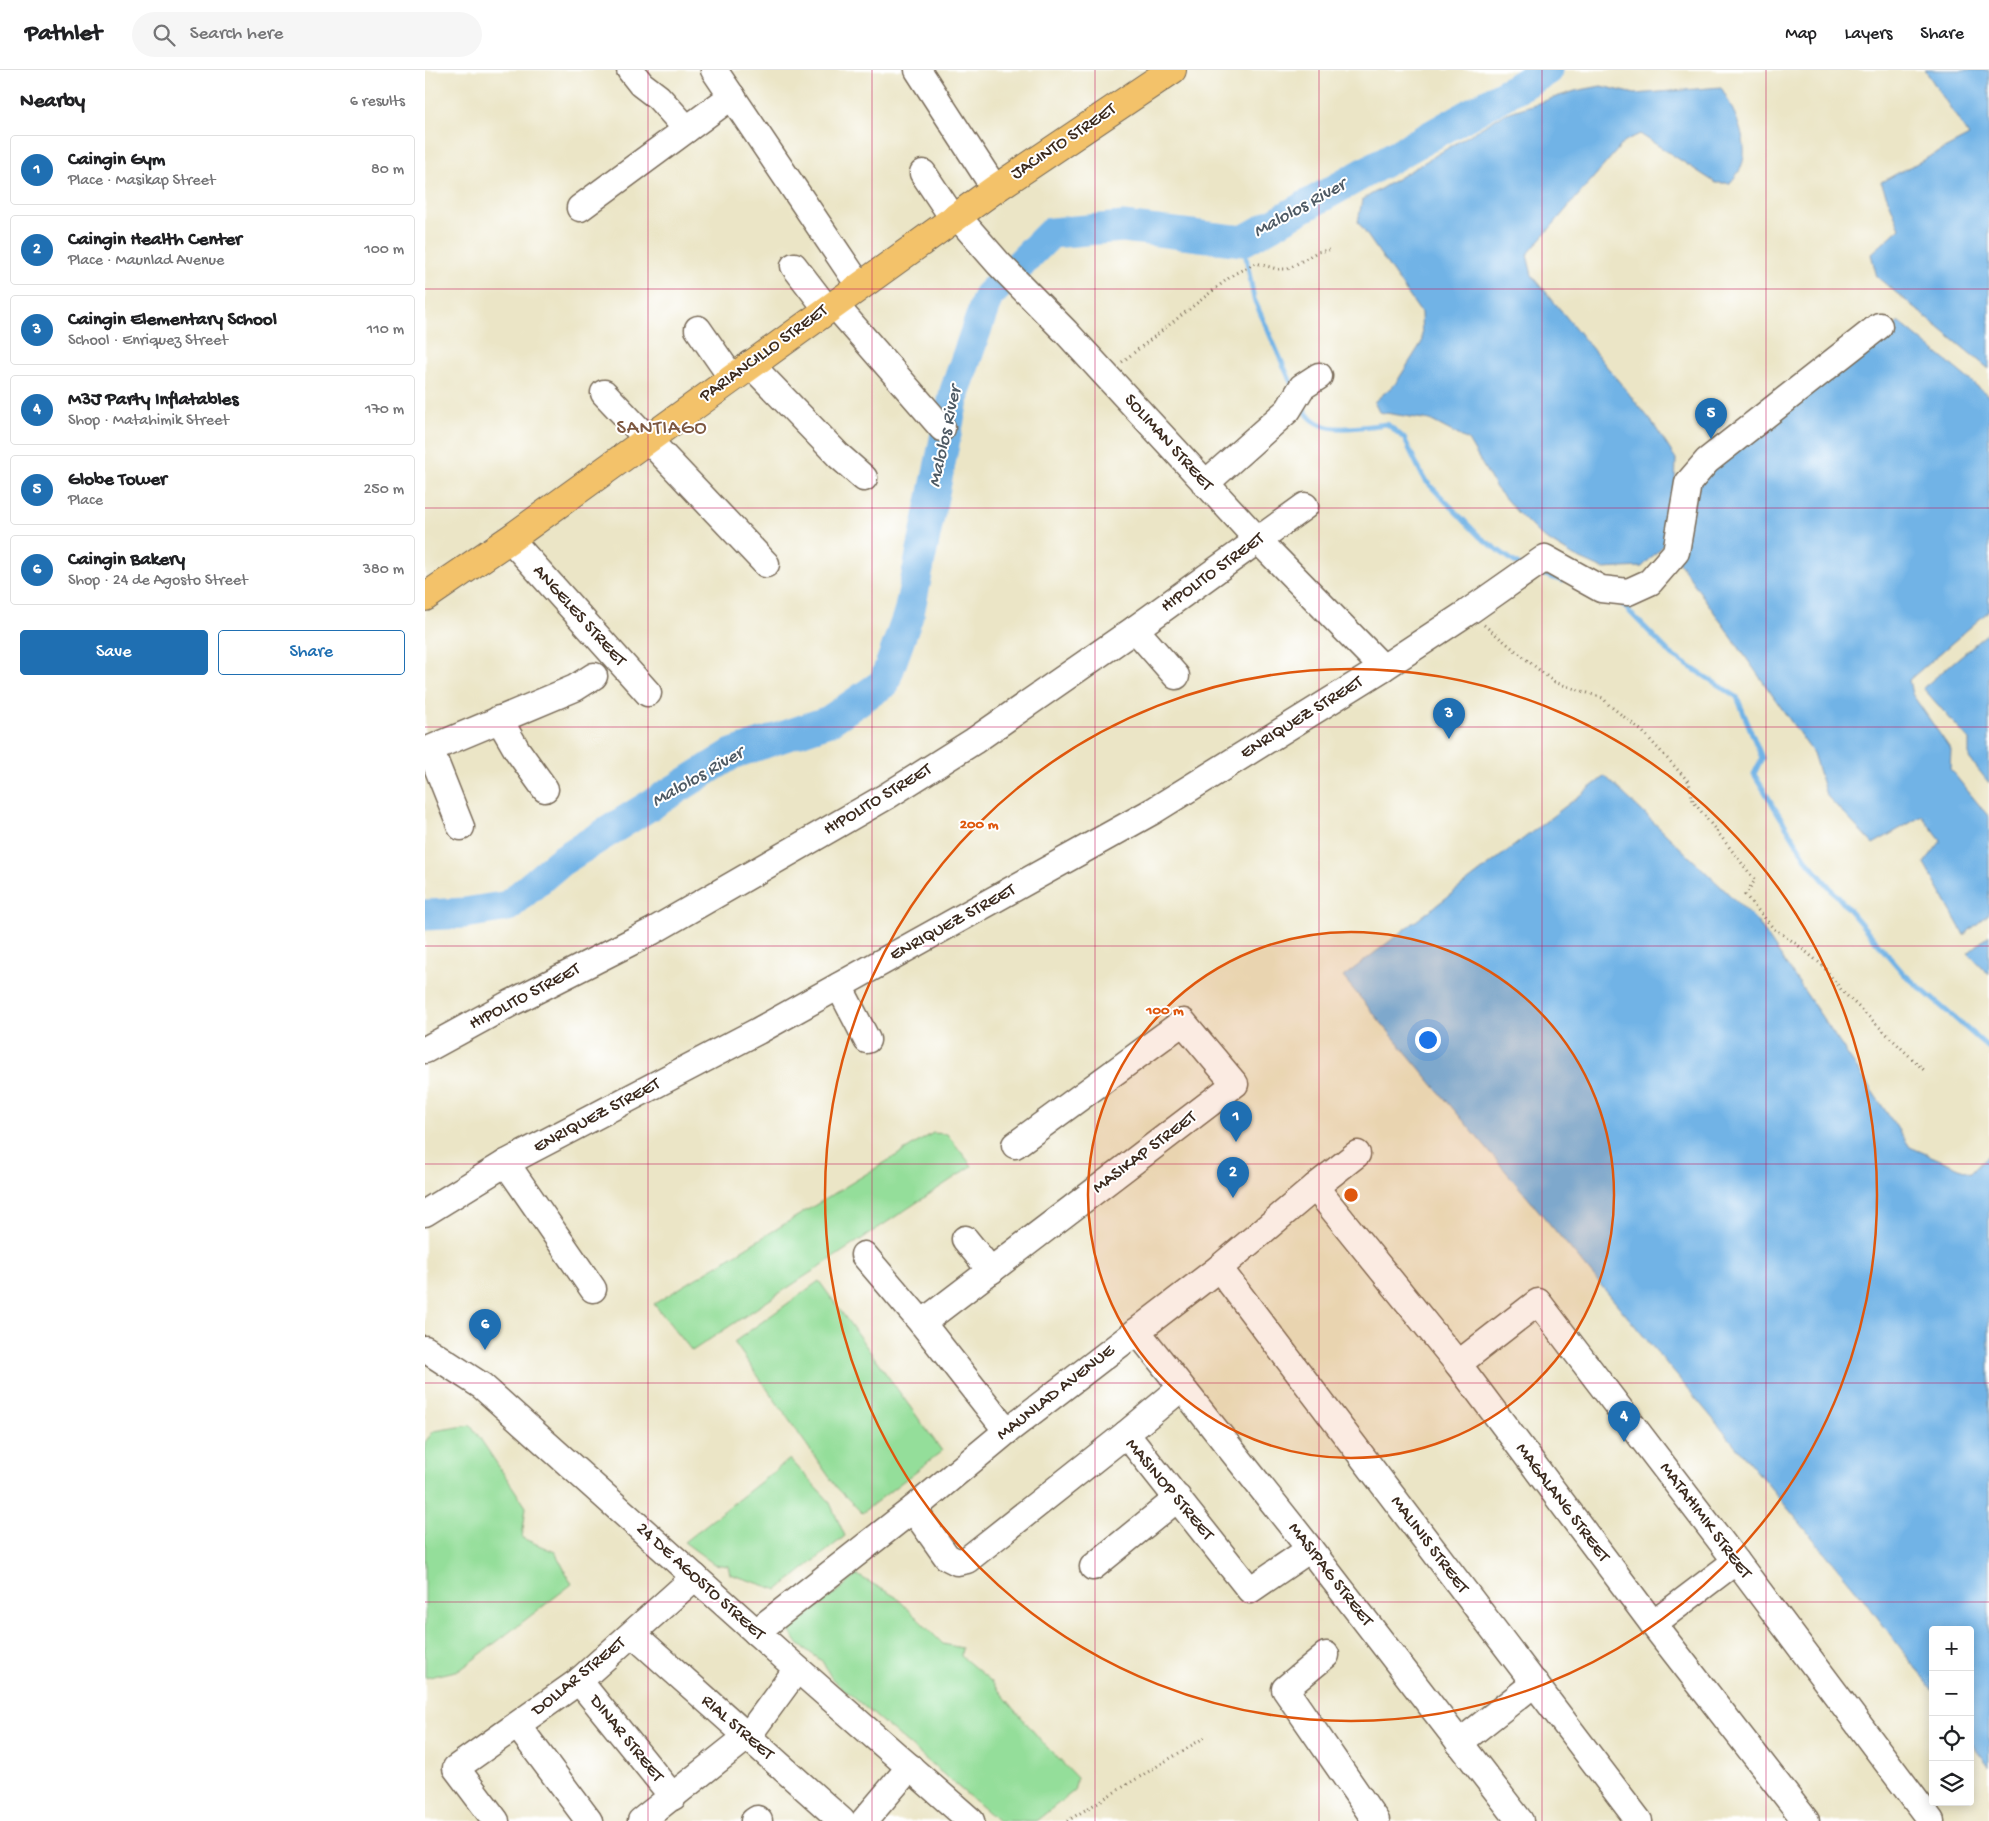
<!DOCTYPE html>
<meta charset="utf-8">
<style>
:root{--surface:#fff;--page:#f6f6f6;--text:#202124;--muted:#757577;--line:#e0e0e0;--accent:#1f6fb2}
body{margin:0;font-family:"Gochi Hand",sans-serif;background:var(--page);color:var(--text)}
.controls{position:absolute;right:15px;bottom:15px;display:grid;overflow:hidden;border-radius:5px;box-shadow:0 2px 12px #0003}
.controls button{width:45px;height:45px;display:grid;place-items:center;padding:0;border:0;border-bottom:1px solid var(--line);background:var(--surface);color:var(--text);font:25px sans-serif}
.you{position:absolute;left:1002px;top:969px;width:18px;height:18px;margin:-12px;border:4px solid #fff;border-radius:50%;background:#1a73e8;box-shadow:0 0 0 8px #1a73e833}
.badge{display:grid;place-items:center;width:32px;height:32px;border-radius:50%;background:var(--accent);color:#fff;font-size:16px;font-weight:700}
.pin{position:absolute;translate:-50% -41px;filter:drop-shadow(0 1px 2px #0008)}
.pin::after{content:'';position:absolute;top:26px;width:18px;height:15px;background:inherit;clip-path:polygon(0 0,100% 0,50% 100%)}
.list{margin:0;padding:0;list-style:none}
h2{display:flex;justify-content:space-between;align-items:center;height:65px;margin:0;padding:0 20px;font-size:21px}
h2 small{font-size:16px;font-weight:400;color:var(--muted)}
.list li{display:grid;grid-template-columns:32px 1fr auto;gap:15px;align-items:center;box-sizing:border-box;height:70px;margin:0 10px 10px;padding:0 10px;border:1px solid var(--line);border-radius:5px}
.list b{display:block;font-size:19px;white-space:nowrap}
.list p{margin:0;font-size:16px;white-space:nowrap;color:var(--muted)}
.list em{font-size:16px;font-style:normal;color:var(--muted)}
.actions{display:flex;gap:10px;padding:15px 20px}
.actions a{flex:1;padding:11px 0;border:1px solid var(--accent);border-radius:5px;text-align:center;font-size:18px;color:var(--accent)}
.actions .main{background:var(--accent);color:#fff}
.icon{flex:none;width:28px;height:28px;fill:none;stroke:currentColor;stroke-width:2;stroke-linecap:round;stroke-linejoin:round}
.map{position:relative;flex:none;width:1564px;height:1751px;overflow:hidden}
header{display:flex;align-items:center;gap:30px;box-sizing:border-box;height:70px;padding:0 25px;background:var(--surface);border-bottom:1px solid var(--line)}
header strong{font-size:24px}
nav{display:flex;gap:28px;margin-inline-start:auto;font-size:18px}
.search{width:350px;height:45px;background:var(--page);display:flex;align-items:center;gap:12px;box-sizing:border-box;padding:0 18px;border-radius:28px;color:var(--muted);font-size:19px}
main{display:flex}
aside{flex:1;background:var(--surface)}
.map>svg:first-child{display:block}
.green{fill:#94de9a;stroke:#68845c}
.water{fill:#71b3e6;stroke:#566e82}
.lines{fill:none;stroke-linecap:round;stroke-linejoin:round}
.stream{stroke:#71b3e6;stroke-width:5}
.river{stroke:#71b3e6;stroke-width:31}
.minor-casing{stroke:#796b59;stroke-width:29}
.major-casing{stroke:#796b59;stroke-width:30}
.path{stroke:#796b59;stroke-width:3;stroke-dasharray:1 4;stroke-linecap:butt}
.minor{stroke:#fff;stroke-width:26}
.major{stroke:#f3c26a;stroke-width:28}
.grid{fill:none;stroke:#c2185b;stroke-width:1;stroke-opacity:0.55}
.ring{fill:none;stroke:#df570d;stroke-width:2.5}
.labels{text-anchor:middle;dominant-baseline:central;stroke-width:4;stroke-linejoin:round;paint-order:stroke}
.street-label{font-size:18px;fill:#3b2a1e;stroke:#fff}
.water-label{font-size:19px;font-style:italic;fill:#4e5a64;stroke:#fff}
.quarter-label{font-size:20px;letter-spacing:1px;fill:#7d5841;stroke:#fff}
.centre{fill:#df570d;stroke:#fff;stroke-width:2.5}
.ring-label{font-size:15px;text-anchor:middle;font-weight:bold;fill:#df570d;stroke:#fff;stroke-width:4;stroke-linejoin:round;paint-order:stroke}
</style>
<header>
<strong>Pathlet</strong>
<div class="search"><svg class="icon" aria-label="search" viewBox="0 0 24 24"><circle cx="10" cy="10" r="6"/><path d="M15 15l6 6"/></svg>Search here</div>
<nav><a>Map</a><a>Layers</a><a>Share</a></nav>
</header>
<main>
<aside>
<h2>Nearby<small>6 results</small></h2>
<ul class="list">
<li><span class="badge">1</span><div><b>Caingin Gym</b><p>Place · Masikap Street</p></div><em>80 m</em></li>
<li><span class="badge">2</span><div><b>Caingin Health Center</b><p>Place · Maunlad Avenue</p></div><em>100 m</em></li>
<li><span class="badge">3</span><div><b>Caingin Elementary School</b><p>School · Enriquez Street</p></div><em>110 m</em></li>
<li><span class="badge">4</span><div><b>M3J Party Inflatables</b><p>Shop · Matahimik Street</p></div><em>170 m</em></li>
<li><span class="badge">5</span><div><b>Globe Tower</b><p>Place</p></div><em>250 m</em></li>
<li><span class="badge">6</span><div><b>Caingin Bakery</b><p>Shop · 24 de Agosto Street</p></div><em>380 m</em></li>
</ul>
<div class="actions"><a class="main">Save</a><a>Share</a></div>
</aside>
<div class="map">
<svg width="1564" height="1751" viewBox="0 0 1564 1751">
<rect width="100%" height="100%" fill="#fff"/>
<filter id="ink" filterUnits="userSpaceOnUse"><feTurbulence type="fractalNoise" baseFrequency=".02" numOctaves="2"/><feDisplacementMap in="SourceGraphic" scale="10" xChannelSelector="R" yChannelSelector="G"/><feConvolveMatrix kernelMatrix="1 2 1 2 8 2 1 2 1" color-interpolation-filters="sRGB"/></filter>
<filter id="wash" filterUnits="userSpaceOnUse"><feTurbulence type="fractalNoise" baseFrequency=".0096" numOctaves="4" result="noise"/><feDisplacementMap in="SourceGraphic" scale="20" xChannelSelector="R" yChannelSelector="G"/><feGaussianBlur stdDeviation="1.12" result="paint"/><feColorMatrix in="noise" values="0 0 0 0 0 0 0 0 0 0 0 0 0 0 0 0 0 1.4 0 .05"/><feComposite in="paint" operator="in"/></filter>
<g filter="url(#wash)">
<rect width="100%" height="100%" fill="#ebe5c6"/>
<g class="green">
<path d="M508,1063L522,1064L547,1096L267,1281L229,1234Z"/>
<path d="M394,1211L517,1381L437,1443L412,1418L309,1272Z"/>
<path d="M46,1355L101,1437L97,1468L130,1482L147,1514L35,1600L0,1608V1372L9,1361Z"/>
<path d="M365,1389L404,1431L420,1466L353,1520L305,1504L303,1496L289,1494L259,1472Z"/>
<path d="M432,1505L471,1527L518,1574L537,1578L536,1586L566,1611L619,1674L652,1708L649,1721L611,1751H573L407,1609L397,1591L374,1575L364,1561Z"/>
</g>
<g class="water">
<path d="M1500,0H1564V299L1452,207L1446,184L1475,158L1456,112L1544,66Z"/>
<path d="M1176,16L1210,24L1296,17C1307,37 1327,74 1316,97C1314,103 1309,108 1305,113H1291L1215,64L1200,71L1102,185L1107,205L1227,352L1251,389L1250,419L1240,449L1239,475L1217,497L1178,499L1149,486L1116,466L1092,442L1071,418L1043,370L1005,350L954,342L949,332L971,313L997,272L996,243L933,152L937,130L1079,44L1150,21Z"/>
<path d="M1474,252L1564,326V541L1484,610L1487,624L1526,680L1525,699L1564,747V844L1539,865L1499,793L1516,771L1497,746L1448,774L1401,725L1388,683L1251,488L1278,404Z"/>
<path d="M1564,562V713L1544,688V670L1498,618Z"/>
<path d="M1180,706L1332,851L1485,1077L1546,1103L1564,1084V1697L1545,1672V1560H1508V1621L1437,1527L918,907Z"/>
<path d="M1564,865V905L1543,883Z"/>
</g>
<g class="lines">
<g class="stream">
<path d="M818,171L829,229L868,317"/>
<path d="M876,334C891,369 931,357 962,354L979,368L999,409L1055,467L1095,496"/>
<path d="M1114,503L1137,511"/>
<path d="M1192,531L1196,533L1248,586L1312,627L1337,688L1329,704L1383,792L1479,904L1564,978"/>
</g>
<path class="river" d="M0,845L40,843L83,836L136,791L307,684L404,651L459,613L484,543L530,321L563,226L626,163L698,157L818,171L1123,0"/>
</g>
</g>
<g filter="url(#ink)">
<g class="lines">
<g class="minor-casing">
<g id="minor">
<path d="M205,0L216,14L233,27L262,59"/>
<path d="M289,0L434,215"/>
<path d="M493,0L570,119"/>
<path d="M498,103L528,148"/>
<path d="M155,138L307,26"/>
<path d="M532,146L574,194L641,262L833,470L958,598"/>
<path d="M369,196L402,239"/>
<path d="M409,234L517,358"/>
<path d="M273,259L307,308"/>
<path d="M325,294L414,386L439,408"/>
<path d="M179,323L341,494"/>
<path d="M780,414L863,340L877,317L894,306"/>
<path d="M85,469L223,623"/>
<path d="M710,559L751,606"/>
<path d="M74,649L92,680L120,719"/>
<path d="M5,679L36,757"/>
<path d="M0,681L150,618L169,606"/>
<path d="M414,916L442,970"/>
<path d="M0,980L86,933L226,862L462,726L549,671L710,559L880,436"/>
<path d="M81,1093L168,1219"/>
<path d="M890,1117L1033,1294L1228,1554L1381,1751"/>
<path d="M0,1143L81,1093L333,961L728,741L958,598L1043,542L1120,488L1176,519L1203,522L1225,512L1251,482L1263,413L1282,391L1454,256"/>
<path d="M540,1169L566,1201"/>
<path d="M439,1185L497,1253L582,1361"/>
<path d="M794,1198L1214,1751"/>
<path d="M497,1253L810,1014L758,952L590,1075"/>
<path d="M712,1261L885,1479L1095,1751"/>
<path d="M0,1279L57,1316L359,1587L546,1751"/>
<path d="M1033,1294L1113,1232L1311,1491L1506,1751"/>
<path d="M701,1364L756,1318"/>
<path d="M488,1439L522,1487L532,1492L542,1490L701,1364L825,1520L885,1479"/>
<path d="M668,1497L753,1428"/>
<path d="M1228,1554L1311,1491"/>
<path d="M331,1562L488,1439L582,1361L794,1198L890,1117L932,1084"/>
<path d="M208,1564L417,1751"/>
<path d="M901,1585L860,1619L951,1751"/>
<path d="M154,1611L248,1727"/>
<path d="M93,1656L164,1751"/>
<path d="M1034,1673L1110,1613"/>
<path d="M71,1751L31,1698L154,1611L270,1507"/>
<path d="M216,1751L323,1666L372,1599"/>
<path d="M329,1751L332,1749L334,1751"/>
<path d="M439,1751L485,1697"/>
</g>
</g>
<g class="major-casing">
<path id="major" d="M0,527L85,469L570,119L747,0"/>
</g>
<g class="path">
<path d="M697,292L809,204L831,193L852,199H863L892,182L904,180"/>
<path d="M1059,555L1129,612L1178,628L1184,635L1217,661L1264,712L1268,731L1330,810L1320,825L1349,859L1369,872L1397,895L1418,922L1501,1002"/>
<path d="M642,1751L782,1666"/>
</g>
<use href="#minor" class="minor"/>
<use href="#major" class="major"/>
</g>
</g>
<path class="grid" d="M223,0V1751M447,0V1751M670,0V1751M894,0V1751M1117,0V1751M1341,0V1751M0,219H1564M0,438H1564M0,657H1564M0,876H1564M0,1094H1564M0,1313H1564M0,1532H1564"/>
<circle cx="926" cy="1125" r="263" fill="#df570d" fill-opacity=".12"/>
<g class="ring">
<circle cx="926" cy="1125" r="263"/>
<circle cx="926" cy="1125" r="526"/>
</g>
<g class="labels">
<g class="street-label">
<text transform="translate(639 72) rotate(-34)">JACINTO STREET</text>
<text transform="translate(339 284) rotate(-36)">PARIANCILLO STREET</text>
<text transform="translate(743 373) rotate(48)">SOLIMAN STREET</text>
<text transform="translate(788 503) rotate(-36)">HIPOLITO STREET</text>
<text transform="translate(154 546) rotate(48)">ANGELES STREET</text>
<text transform="translate(877 648) rotate(-32)">ENRIQUEZ STREET</text>
<text transform="translate(453 730) rotate(-31)">HIPOLITO STREET</text>
<text transform="translate(528 853) rotate(-29)">ENRIQUEZ STREET</text>
<text transform="translate(100 927) rotate(-28)">HIPOLITO STREET</text>
<text transform="translate(172 1046) rotate(-28)">ENRIQUEZ STREET</text>
<text transform="translate(720 1083) rotate(-37)">MASIKAP STREET</text>
<text transform="translate(631 1323) rotate(-38)">MAUNLAD AVENUE</text>
<text transform="translate(744 1420) rotate(50)">MASINOP STREET</text>
<text transform="translate(1137 1433) rotate(53)">MAGALANG STREET</text>
<text transform="translate(1280 1451) rotate(53)">MATAHIMIK STREET</text>
<text transform="translate(1004 1475) rotate(53)">MALINIS STREET</text>
<text transform="translate(905 1505) rotate(52)">MASIPAG STREET</text>
<text transform="translate(275 1512) rotate(42)">24 DE AGOSTO STREET</text>
<text transform="translate(154 1607) rotate(-39)">DOLLAR STREET</text>
<text transform="translate(312 1658) rotate(41)">RIAL STREET</text>
<text transform="translate(201 1669) rotate(51)">DINAR STREET</text>
</g>
<g class="water-label">
<text transform="translate(875 139) rotate(-29)">Malolos River</text>
<text transform="translate(521 367) rotate(-78)">Malolos River</text>
<text transform="translate(273 708) rotate(-30)">Malolos River</text>
</g>
<g class="quarter-label">
<text x="237" y="359">SANTIAGO</text>
</g>
</g>
<circle cx="926" cy="1125" r="8" class="centre"/>
<g class="ring-label">
<text x="554" y="758">200 m</text>
<text x="740" y="944">100 m</text>
</g>
</svg>
<div class="controls">
<button>+</button>
<button>−</button>
<button><svg class="icon" aria-label="locate" viewBox="0 0 24 24"><circle cx="12" cy="12" r="6"/><path d="M12 2v4M12 18v4M2 12h4M18 12h4"/></svg></button>
<button><svg class="icon" aria-label="layers" viewBox="0 0 24 24"><path d="M12 4l9 5-9 5-9-5zM3 14l9 5 9-5"/></svg></button>
</div>
<div class="you"></div>
<div class="pin badge" style="left:811px;top:1072px">1</div>
<div class="pin badge" style="left:808px;top:1128px">2</div>
<div class="pin badge" style="left:1024px;top:669px">3</div>
<div class="pin badge" style="left:1199px;top:1372px">4</div>
<div class="pin badge" style="left:1286px;top:369px">5</div>
<div class="pin badge" style="left:60px;top:1280px">6</div>
</div>
</main>
